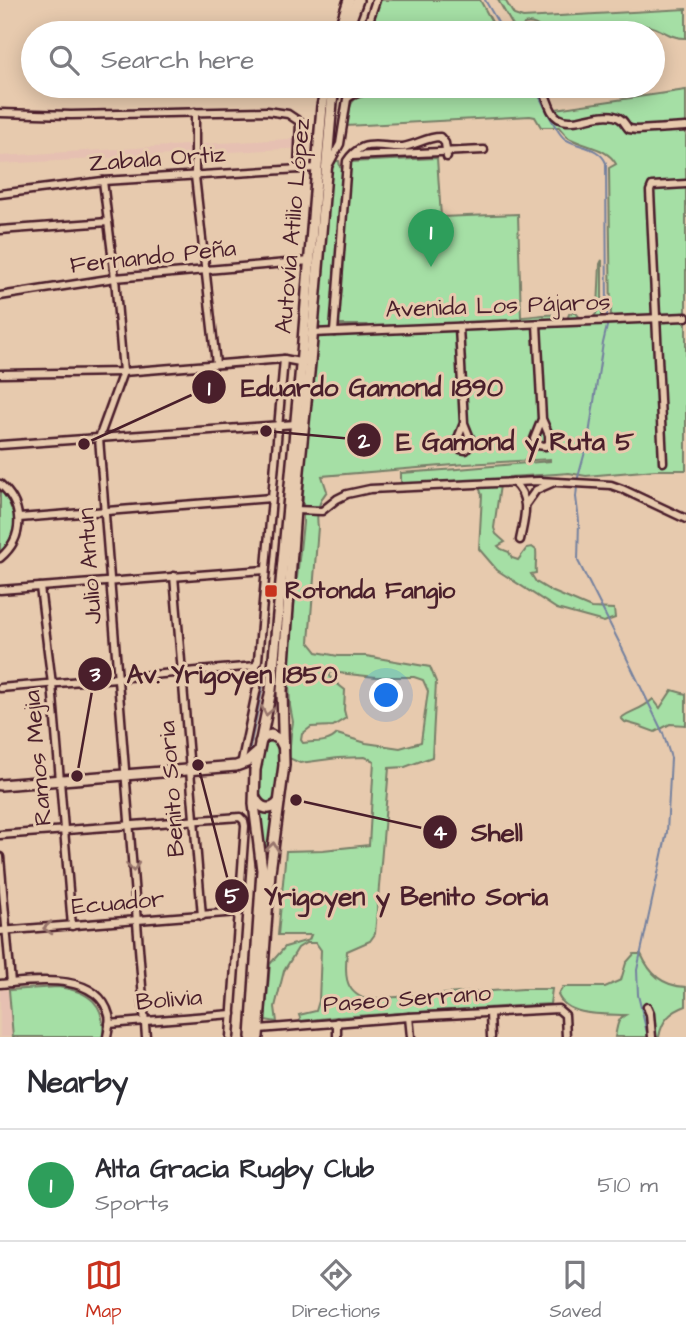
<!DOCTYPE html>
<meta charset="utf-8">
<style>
:root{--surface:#fff;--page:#f2f2f3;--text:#2b2b33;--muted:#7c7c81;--line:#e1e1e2;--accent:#c8321e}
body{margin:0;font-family:"Architects Daughter",sans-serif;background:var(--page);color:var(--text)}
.you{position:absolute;left:387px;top:696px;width:24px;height:24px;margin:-18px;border:5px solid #fff;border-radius:50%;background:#1a73e8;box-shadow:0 0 0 10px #1a73e833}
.badge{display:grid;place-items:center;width:46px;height:46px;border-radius:50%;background:var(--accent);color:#fff;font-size:23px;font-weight:700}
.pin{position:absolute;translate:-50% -58px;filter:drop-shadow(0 2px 4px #0008)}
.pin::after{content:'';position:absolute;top:37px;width:24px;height:21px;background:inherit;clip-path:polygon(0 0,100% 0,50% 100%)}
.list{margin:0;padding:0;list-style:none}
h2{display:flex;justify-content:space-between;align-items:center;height:91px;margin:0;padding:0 28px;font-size:30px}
h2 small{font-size:23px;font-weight:400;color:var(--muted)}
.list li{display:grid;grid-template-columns:46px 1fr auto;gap:21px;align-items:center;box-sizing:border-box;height:112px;padding:0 28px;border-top:2px solid var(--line)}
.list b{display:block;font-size:26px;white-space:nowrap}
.list p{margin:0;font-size:23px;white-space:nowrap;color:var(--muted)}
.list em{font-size:23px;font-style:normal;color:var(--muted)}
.icon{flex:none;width:38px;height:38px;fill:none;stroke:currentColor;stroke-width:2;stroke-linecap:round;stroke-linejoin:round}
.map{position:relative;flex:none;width:686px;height:1037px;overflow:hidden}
.search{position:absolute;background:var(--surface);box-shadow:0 4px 18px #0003;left:21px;right:21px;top:21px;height:77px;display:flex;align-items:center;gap:18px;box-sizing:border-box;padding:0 24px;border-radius:38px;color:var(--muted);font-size:26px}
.sheet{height:203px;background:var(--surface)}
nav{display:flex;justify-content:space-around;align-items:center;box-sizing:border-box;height:98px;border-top:2px solid var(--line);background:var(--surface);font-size:19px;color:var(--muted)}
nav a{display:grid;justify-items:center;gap:4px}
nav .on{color:var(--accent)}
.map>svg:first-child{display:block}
.built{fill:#e6c0b2}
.green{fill:#a5dfa5;stroke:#787f68;stroke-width:2;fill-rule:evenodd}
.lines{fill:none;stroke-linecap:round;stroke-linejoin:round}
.stream{stroke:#74819f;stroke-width:2}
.minor-casing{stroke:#4a1f2b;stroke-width:11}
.secondary-casing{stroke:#4a1f2b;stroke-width:14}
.minor{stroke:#e7caae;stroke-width:6}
.secondary{stroke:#e7caae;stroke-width:9}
.oneway{stroke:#98746c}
.poi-dot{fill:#c8321e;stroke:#e7caae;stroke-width:2.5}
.labels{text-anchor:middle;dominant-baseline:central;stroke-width:6;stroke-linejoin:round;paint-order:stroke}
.street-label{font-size:24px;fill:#4a1f2b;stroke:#e7caae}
.poi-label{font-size:24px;font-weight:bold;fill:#4a1f2b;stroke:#e7caae;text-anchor:start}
.leader{fill:none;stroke:#4a1f2b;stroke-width:2.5}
.callout-dot{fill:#4a1f2b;stroke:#e7caae;stroke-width:2.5}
.mark-label{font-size:21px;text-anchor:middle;font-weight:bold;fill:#fff}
.callout-label{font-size:26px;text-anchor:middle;font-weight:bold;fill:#4a1f2b;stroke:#e7caae;stroke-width:6;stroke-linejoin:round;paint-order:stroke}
</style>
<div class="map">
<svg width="686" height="1037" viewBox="0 0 686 1037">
<rect width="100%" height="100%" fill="#e7caae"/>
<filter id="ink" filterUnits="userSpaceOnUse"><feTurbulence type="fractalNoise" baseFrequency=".0143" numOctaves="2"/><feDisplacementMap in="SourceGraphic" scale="14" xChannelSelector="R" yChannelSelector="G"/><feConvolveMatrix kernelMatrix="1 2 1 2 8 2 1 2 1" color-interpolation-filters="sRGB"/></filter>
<g filter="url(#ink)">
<g class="built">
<path d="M305,138V148L0,164V156Z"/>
<path d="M0,990H9L13,1037H0Z"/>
</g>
<g class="green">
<path d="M379,0H480L498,33H367Z"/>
<path d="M498,0H505L514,15L523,18L686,9V38C667,39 658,23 640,26L637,30V33H543C540,25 532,22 524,24L522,29V33H517Z"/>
<path d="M464,86H532L549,110L686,90V470H655L586,476L569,473L556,474L509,477L500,485L494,528L496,534L505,542L498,546L501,549L509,552L512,558L518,560L527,548L532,547L536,550C537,558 535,565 536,573L531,574L536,582L551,591L591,608L614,609L615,618L604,622L557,609L497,570L479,549L482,495L479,487L401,483V473L458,469L550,461V459L466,464L322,476L327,491C318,502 316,514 318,527L309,642L317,652L338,656H366L430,667L436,682L432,757L405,767L389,768L375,934L370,941L347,951C345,971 343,992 366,999L523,989H552L550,1004L337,1017L301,1021L299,1015L316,1011L319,1001L321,950L316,943H306L298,948L284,971L275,1007L277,1022L265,1020L270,964L285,947L309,940L311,935H278L286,851L323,850L369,845L374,761L365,757L338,758L300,763L289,758L291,734L293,722L290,706L288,660L303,523V493L306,449L329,174L336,161H339L340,167L344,169L332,335H361L367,325H338L350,162L437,158L441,217L518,214L521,317C535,317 556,310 567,320L569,314L573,312L577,314L581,319L593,320L598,309L600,264L602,260V318L606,323C625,322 642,322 661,321L663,319L611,321L609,168L616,164C608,148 586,147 571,139C566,137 563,132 559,127H541L535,117L530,116L346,126C350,106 348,98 370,93ZM329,672L376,677H414L423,680L428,691L421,742L400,748L366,743L337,734C328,744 315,741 303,743L301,740L302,734L311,727L333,726L346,718L344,710L345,690L331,679Z"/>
<path d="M0,489C21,507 18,535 0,553Z"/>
<path d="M672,690L686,694V725L670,724L655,732L639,726L625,722L621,718C633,709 640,711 653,699L660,708Z"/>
<path d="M270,738L278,744C279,754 281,800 269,803C265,804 262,802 260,798C255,788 262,755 263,742Z"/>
<path d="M258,808L274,814L266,876Z"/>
<path d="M634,954H641C650,974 662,986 686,987V1006C670,1012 662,1020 659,1037H615C617,1028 617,1019 625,1015C605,1014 567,1017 558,995L563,987H605L621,980L626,963Z"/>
<path d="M58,987C89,991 106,1004 103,1037H13L9,990Z"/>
</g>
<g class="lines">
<g class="stream">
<path d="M485,0L504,33"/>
<path d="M534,86C541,98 555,132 565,139C579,148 599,146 606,163L607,316"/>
<path d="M577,481L588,441L603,343L608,322"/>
<path d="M577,487L576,497L579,521L578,561L618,640L663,733L671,758L667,832L637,970L638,995L648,1037"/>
<path d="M249,752L267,666"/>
</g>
<g class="minor-casing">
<g id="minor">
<path d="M365,33L376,0"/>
<path d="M539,86C549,94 547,111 558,118C576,129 605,106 622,120C625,123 626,126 629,129L637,130L686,127"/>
<path d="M195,112V176L216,364"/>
<path d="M0,113L71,115L267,111L288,114L300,122L298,169"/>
<path d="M352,156L484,150"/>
<path d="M327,168L340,144L347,99C360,86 413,87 433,86"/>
<path d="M103,181L115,278L123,372L99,438L146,1037"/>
<path d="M0,194L103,181L317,168"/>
<path d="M0,230L108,222"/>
<path d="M0,296L115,278L310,261"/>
<path d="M537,324L542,419L549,435V444L545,446L537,445L534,439L542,419"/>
<path d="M459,327L464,423L472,443L466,450L460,449L456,443L464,423"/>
<path d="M334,332L347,161C350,156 357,149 363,147C375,143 390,148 403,147C416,145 427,137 440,137L445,143L447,157"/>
<path d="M312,333L686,317"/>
<path d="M0,374L123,372L284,359L305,363"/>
<path d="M0,445L296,424"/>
<path d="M663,462L650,191L652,186L686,184"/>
<path d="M513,482C532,498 524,519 520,540"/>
<path d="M0,484C24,505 25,537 0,558"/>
<path d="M526,504L536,490L552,483"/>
<path d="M295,510L322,511L337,499L347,494L370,489L539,481L611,485L622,489L686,519"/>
<path d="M19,518L271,498"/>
<path d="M174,576L202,916"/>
<path d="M40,587L52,684L72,926"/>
<path d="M0,590L265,570"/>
<path d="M0,688L256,666"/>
<path d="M241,765L257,688L258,676L256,666L258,660L284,359"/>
<path d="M0,835L240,817L244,821L245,826L230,1037"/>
<path d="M0,857L11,983"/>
<path d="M0,931L238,912"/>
<path d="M0,984C33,981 97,971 109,1015C111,1022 108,1030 107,1037"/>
<path d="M647,1007L650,1014L652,1037"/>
<path d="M490,1013L491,1037"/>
<path d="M409,1017L411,1037"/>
<path d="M337,1022V1037"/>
<path d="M109,1024L232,1014"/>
<path d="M259,1029L409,1017L558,1009L565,1015L566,1037"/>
</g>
</g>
<g class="secondary-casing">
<g id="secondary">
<path d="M338,33L349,0"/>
<path d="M346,33L358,0"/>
<path d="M260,742L264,737L271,735L280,740L283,746"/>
<path d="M0,785L236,766L247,762L256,754"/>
<path d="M255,798C260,809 271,812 279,802"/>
<path d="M251,1037L262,870L254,804L255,770L271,690L301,366L322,106L326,86"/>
<path d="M258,1037L270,872L284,765L282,691L295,510L310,363L332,102L335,86"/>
</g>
</g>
<use href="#minor" class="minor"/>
<use href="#secondary" class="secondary"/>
</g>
<defs><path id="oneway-chevron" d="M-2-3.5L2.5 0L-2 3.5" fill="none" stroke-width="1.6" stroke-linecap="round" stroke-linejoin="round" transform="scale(1.75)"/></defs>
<g class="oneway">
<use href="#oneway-chevron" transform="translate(267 711) rotate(101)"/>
<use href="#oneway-chevron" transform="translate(273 847) rotate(-83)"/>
<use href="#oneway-chevron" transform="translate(133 867) rotate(85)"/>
<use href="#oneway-chevron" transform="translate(48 928) rotate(176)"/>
</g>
</g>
<rect class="poi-dot" x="264" y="584" width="14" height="14" rx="3.5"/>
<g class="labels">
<g class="street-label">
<text transform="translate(157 159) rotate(-4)">Zabala Ortiz</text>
<text transform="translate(293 226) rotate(-85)">Autovía Atilio López</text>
<text transform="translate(153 257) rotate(-6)">Fernando Peña</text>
<text transform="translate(498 306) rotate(-2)">Avenida Los Pájaros</text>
<text transform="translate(90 566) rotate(-94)">Julio Antun</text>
<text transform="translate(38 758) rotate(-95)">Ramos Mejia</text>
<text transform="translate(172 789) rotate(-94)">Benito Soria</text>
<text transform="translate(118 903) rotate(-5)">Ecuador</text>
<text transform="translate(407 999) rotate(-4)">Paseo Serrano</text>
<text transform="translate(169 1000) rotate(-5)">Bolivia</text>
</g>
<g class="poi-label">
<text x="285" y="591">Rotonda Fangio</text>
</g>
</g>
<path class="leader" d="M84 444L209 387M266 431L364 440M77 776L95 674M296 800L440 832M198 765L232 896"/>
<g class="callout-dot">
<circle cx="84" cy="444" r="7"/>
<circle cx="266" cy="431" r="7"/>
<circle cx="77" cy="776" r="7"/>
<circle cx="296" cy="800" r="7"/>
<circle cx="198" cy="765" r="7"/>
<circle cx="209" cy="387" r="18"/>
<circle cx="364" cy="440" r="18"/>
<circle cx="95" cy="674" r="18"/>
<circle cx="440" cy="832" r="18"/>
<circle cx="232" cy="896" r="18"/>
</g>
<g class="mark-label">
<text x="209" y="395">1</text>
<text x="364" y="448">2</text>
<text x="95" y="681">3</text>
<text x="440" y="840">4</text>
<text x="232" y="903">5</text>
</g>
<g class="callout-label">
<text x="372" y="396">Eduardo Gamond 1890</text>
<text x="515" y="450">E Gamond y Ruta 5</text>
<text x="232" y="683">Av. Yrigoyen 1850</text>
<text x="497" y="841">Shell</text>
<text x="406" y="905">Yrigoyen y Benito Soria</text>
</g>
</svg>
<div class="you"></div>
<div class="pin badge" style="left:431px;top:267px;background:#2e9e5b">1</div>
<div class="search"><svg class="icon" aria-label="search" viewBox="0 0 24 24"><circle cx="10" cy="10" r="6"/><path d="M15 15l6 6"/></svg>Search here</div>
</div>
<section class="sheet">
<h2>Nearby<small></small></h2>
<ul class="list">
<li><span class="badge" style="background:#2e9e5b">1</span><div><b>Alta Gracia Rugby Club</b><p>Sports</p></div><em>510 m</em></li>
</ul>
</section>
<nav>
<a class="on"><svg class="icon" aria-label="map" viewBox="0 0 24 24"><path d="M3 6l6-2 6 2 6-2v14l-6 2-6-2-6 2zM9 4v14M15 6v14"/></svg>Map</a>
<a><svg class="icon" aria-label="directions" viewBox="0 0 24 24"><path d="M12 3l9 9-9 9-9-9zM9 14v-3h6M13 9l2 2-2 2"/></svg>Directions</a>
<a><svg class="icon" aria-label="saved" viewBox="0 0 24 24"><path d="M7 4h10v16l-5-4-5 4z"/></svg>Saved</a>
</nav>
